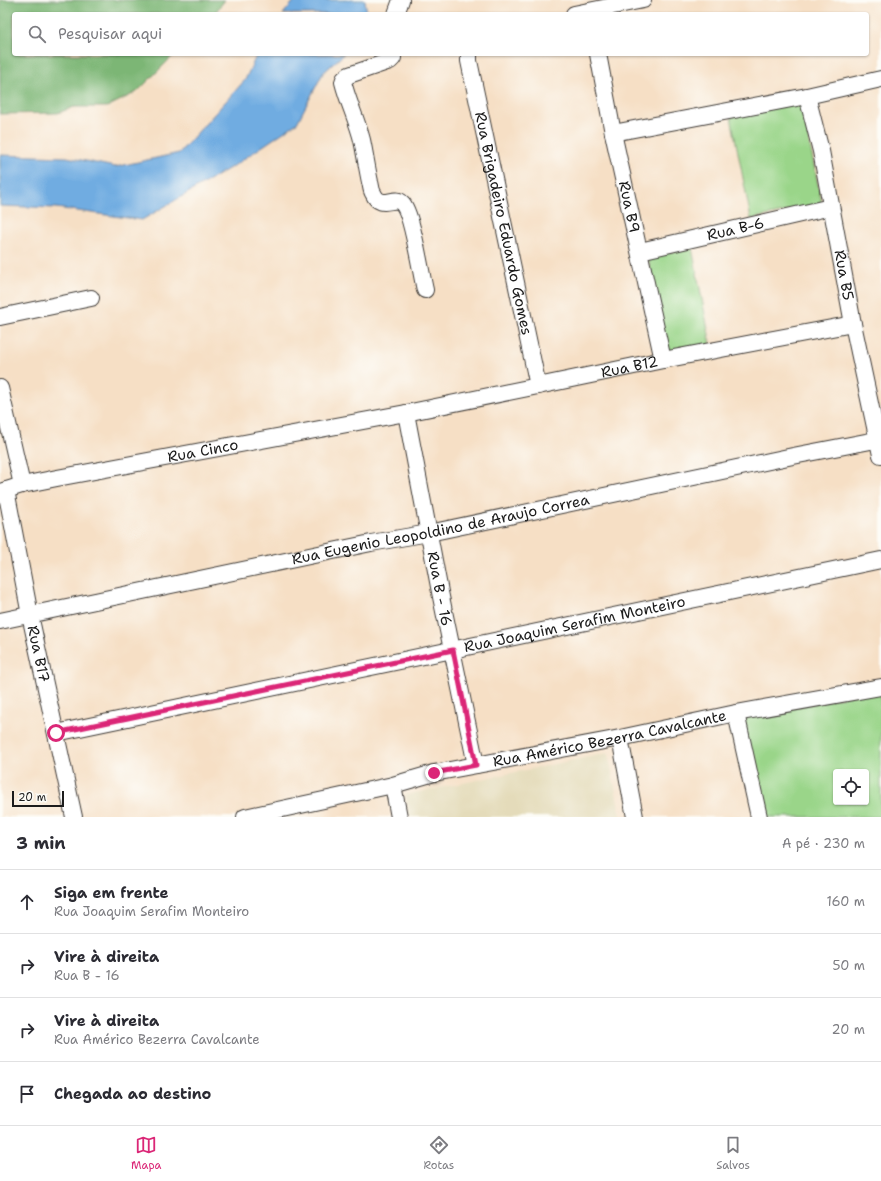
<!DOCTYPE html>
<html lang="pt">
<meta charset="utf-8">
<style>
:root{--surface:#fff;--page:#f2f2f3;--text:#2b2b33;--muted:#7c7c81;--line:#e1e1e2;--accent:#db2777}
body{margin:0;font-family:"Shantell Sans",sans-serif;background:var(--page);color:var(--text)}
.controls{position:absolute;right:12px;bottom:12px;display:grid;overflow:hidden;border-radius:4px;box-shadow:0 1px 3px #0004}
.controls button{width:36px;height:36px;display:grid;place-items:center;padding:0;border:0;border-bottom:1px solid var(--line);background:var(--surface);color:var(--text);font:20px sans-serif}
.scale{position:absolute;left:12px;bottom:10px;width:52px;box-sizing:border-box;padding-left:4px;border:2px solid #1c1c1c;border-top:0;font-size:11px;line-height:14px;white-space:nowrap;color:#1c1c1c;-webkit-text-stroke:3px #fdfcf7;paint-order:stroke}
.stop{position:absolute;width:12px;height:12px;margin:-9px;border:3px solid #db2777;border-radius:50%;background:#fff}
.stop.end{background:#db2777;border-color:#fff;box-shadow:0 1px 4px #0008}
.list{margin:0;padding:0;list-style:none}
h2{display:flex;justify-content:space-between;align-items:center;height:52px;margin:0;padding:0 16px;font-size:17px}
h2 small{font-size:13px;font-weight:400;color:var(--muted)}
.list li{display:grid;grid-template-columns:26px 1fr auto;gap:12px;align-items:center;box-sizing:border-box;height:64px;padding:0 16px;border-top:1px solid var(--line)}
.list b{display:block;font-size:15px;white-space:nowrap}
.list p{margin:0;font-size:13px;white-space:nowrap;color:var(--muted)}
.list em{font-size:13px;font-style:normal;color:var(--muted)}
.icon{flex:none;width:22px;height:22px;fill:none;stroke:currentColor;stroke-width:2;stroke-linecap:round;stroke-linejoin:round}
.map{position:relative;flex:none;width:881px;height:817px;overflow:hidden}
.search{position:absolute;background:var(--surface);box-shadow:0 1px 3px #0004;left:12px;right:12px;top:12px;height:44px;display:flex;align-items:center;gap:10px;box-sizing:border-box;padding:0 14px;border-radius:4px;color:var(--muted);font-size:15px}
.sheet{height:308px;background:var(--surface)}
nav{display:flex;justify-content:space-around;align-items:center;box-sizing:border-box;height:56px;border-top:1px solid var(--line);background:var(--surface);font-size:11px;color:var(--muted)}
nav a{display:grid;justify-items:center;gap:2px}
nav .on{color:var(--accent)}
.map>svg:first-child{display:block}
.built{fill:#e4dbba}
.green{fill:#9ad589;stroke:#5b7852;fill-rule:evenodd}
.forest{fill:#7bb675;stroke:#4c6948}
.water{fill:#6face1;stroke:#46647e}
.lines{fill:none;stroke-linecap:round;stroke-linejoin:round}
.street-casing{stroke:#3d3935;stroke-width:18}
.street{stroke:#fff;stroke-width:16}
.route{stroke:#db2777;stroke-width:5}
.labels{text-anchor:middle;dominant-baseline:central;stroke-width:3.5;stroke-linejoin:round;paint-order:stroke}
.street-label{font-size:15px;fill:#1c1c1c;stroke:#fdfcf7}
</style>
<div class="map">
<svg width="881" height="817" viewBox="0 0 881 817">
<rect width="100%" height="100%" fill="#fdfcf7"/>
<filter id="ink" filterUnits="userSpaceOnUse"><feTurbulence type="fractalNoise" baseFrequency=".025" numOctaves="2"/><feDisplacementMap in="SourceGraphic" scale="8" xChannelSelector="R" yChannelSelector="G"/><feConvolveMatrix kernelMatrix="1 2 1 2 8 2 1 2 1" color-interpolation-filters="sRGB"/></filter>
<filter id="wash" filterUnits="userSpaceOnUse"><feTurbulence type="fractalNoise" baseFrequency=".012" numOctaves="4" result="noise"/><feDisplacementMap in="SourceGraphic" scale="16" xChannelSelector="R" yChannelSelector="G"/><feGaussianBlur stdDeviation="0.9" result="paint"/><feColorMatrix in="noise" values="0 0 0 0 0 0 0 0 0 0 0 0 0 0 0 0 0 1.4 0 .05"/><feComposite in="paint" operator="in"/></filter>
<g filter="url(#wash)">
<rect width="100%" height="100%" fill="#f6dfc5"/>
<path class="built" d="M608,753L621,817H410L405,795Z"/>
<g class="green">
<path d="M801,102L822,204L751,219L731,117Z"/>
<path d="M692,248L711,345L667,354L648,257Z"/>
<path d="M881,689V817H765L742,718ZM836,772H866V802H836Z"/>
</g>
<path class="forest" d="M0,0H225L214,14H14V54H175L137,92L107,107H74L58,113L0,114Z"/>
<g class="water">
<path d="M295,0H365L367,14H283Z"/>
<path d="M257,54H344L323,73L297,123L235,165L142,220L56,208L0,206V155L67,157L115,167L179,153L245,80Z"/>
</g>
</g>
<g filter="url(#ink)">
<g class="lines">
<g class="street-casing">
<g id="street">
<path d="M396,14L401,0"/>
<path d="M574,14L643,0"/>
<path d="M393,54V58L390,61L349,75L344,79L343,82C348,102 357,120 362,140C365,154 367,168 370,182C371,185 371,190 373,193C381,211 394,195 402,203C412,212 421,274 425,290"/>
<path id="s1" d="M469,54V61L538,386"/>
<path id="s2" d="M598,54L613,133L663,360"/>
<path id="s3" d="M807,96L821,151L853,324L881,455"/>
<path d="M613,133L807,96L881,79"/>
<path id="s4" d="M640,251L831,207"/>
<path d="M0,317L91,298"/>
<path d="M0,388L22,485"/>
<path id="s5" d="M406,413L440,592L476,765"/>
<path id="s6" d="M6,490L30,615L74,817"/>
<path id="s7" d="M0,492L22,485L57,478L406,413L538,386L663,360L853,324"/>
<path id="s8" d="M0,621L371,543L429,533L793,456L881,439"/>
<path d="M736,713L759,817"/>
<path id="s9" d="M56,733L881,560"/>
<path d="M620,738L635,817"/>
<path d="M393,785L399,817"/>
<path id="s10" d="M245,817L393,785L434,773L620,738L736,713L881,687"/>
</g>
</g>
<use href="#street" class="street"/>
</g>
</g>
<g class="lines" filter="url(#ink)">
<path class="route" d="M56,733L453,650L476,765L434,773"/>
</g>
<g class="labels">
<g class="street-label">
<text stroke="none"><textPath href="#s2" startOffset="156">Rua B9</textPath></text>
<text stroke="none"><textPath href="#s1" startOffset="173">Rua Brigadeiro Eduardo Gomes</textPath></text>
<text stroke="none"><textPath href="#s4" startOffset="98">Rua B-6</textPath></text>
<text stroke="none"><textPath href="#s3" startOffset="183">Rua B5</textPath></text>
<text stroke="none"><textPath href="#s7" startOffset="642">Rua B12</textPath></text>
<text stroke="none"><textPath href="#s7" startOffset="207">Rua Cinco</textPath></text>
<text stroke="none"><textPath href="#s8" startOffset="450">Rua Eugenio Leopoldino de Araujo Correa</textPath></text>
<text stroke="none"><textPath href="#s5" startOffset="179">Rua B - 16</textPath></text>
<text stroke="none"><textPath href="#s9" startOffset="530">Rua Joaquim Serafim Monteiro</textPath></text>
<text stroke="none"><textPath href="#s6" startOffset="167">Rua B17</textPath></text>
<text stroke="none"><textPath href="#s10" startOffset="373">Rua Américo Bezerra Cavalcante</textPath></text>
</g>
</g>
</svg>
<div class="controls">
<button><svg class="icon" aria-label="locate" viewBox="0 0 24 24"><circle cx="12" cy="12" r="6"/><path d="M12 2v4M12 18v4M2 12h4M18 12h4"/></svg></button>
</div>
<div class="scale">20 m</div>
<div class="stop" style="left:56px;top:733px"></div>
<div class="stop end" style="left:434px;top:773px"></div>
<div class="search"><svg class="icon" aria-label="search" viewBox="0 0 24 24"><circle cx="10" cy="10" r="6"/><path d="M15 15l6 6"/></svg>Pesquisar aqui</div>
</div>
<section class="sheet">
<h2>3 min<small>A pé · 230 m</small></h2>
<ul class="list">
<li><svg class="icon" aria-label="ahead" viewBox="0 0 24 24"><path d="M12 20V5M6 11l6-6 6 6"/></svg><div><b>Siga em frente</b><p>Rua Joaquim Serafim Monteiro</p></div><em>160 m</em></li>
<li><svg class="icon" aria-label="right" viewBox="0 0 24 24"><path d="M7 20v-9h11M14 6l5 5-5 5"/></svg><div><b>Vire à direita</b><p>Rua B - 16</p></div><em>50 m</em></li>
<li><svg class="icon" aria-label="right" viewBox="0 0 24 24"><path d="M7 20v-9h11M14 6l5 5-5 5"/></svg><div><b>Vire à direita</b><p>Rua Américo Bezerra Cavalcante</p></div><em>20 m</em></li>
<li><svg class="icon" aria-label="arrive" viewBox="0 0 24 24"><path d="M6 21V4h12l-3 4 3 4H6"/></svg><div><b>Chegada ao destino</b></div></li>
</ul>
</section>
<nav>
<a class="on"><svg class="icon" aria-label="map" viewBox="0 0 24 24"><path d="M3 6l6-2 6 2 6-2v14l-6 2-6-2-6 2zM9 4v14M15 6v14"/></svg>Mapa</a>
<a><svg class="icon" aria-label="directions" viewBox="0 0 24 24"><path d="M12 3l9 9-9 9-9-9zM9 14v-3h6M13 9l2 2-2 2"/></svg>Rotas</a>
<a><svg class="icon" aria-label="saved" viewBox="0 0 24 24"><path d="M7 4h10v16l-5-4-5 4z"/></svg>Salvos</a>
</nav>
